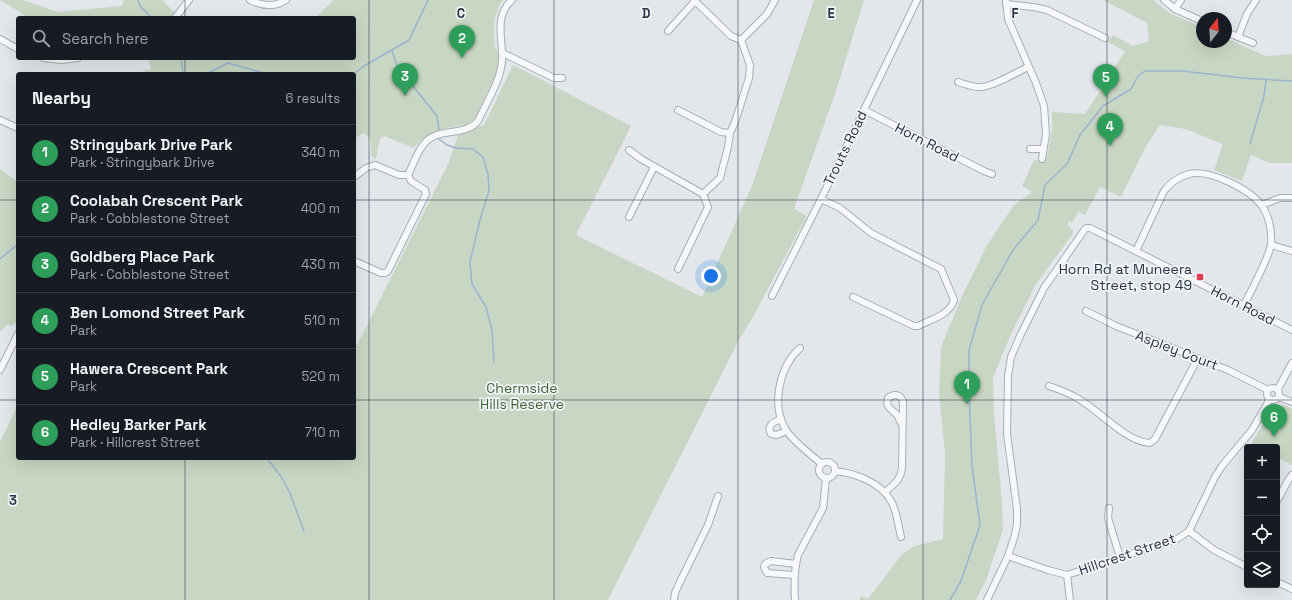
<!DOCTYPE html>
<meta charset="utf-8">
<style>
:root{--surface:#171b24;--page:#20242c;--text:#f1f3f6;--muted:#9ea1a6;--line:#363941;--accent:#dc3e56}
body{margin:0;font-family:"Space Grotesk",sans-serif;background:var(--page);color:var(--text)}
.controls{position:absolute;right:12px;bottom:12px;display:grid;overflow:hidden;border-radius:4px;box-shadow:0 4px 16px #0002}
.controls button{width:36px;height:36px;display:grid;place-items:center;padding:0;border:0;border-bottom:1px solid var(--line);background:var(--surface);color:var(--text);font:20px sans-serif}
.compass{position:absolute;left:1196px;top:12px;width:36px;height:36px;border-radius:50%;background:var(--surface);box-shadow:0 4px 16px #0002;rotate:17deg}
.you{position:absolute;left:711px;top:276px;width:14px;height:14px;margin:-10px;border:3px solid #fff;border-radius:50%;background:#1a73e8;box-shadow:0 0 0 6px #1a73e833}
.badge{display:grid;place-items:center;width:26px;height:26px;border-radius:50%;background:var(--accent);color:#fff;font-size:13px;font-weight:700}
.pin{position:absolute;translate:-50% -33px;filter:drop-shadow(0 1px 2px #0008)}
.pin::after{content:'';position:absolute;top:21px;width:14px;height:12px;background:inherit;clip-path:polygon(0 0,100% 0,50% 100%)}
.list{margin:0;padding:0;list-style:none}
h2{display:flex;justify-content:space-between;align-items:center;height:52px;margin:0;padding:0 16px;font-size:17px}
h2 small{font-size:13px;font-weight:400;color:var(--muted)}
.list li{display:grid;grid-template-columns:26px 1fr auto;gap:12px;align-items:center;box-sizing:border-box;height:56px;padding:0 16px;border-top:1px solid var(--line)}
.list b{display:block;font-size:15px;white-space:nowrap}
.list p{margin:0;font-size:13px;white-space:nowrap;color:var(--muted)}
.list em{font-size:13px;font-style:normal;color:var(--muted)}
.icon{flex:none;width:22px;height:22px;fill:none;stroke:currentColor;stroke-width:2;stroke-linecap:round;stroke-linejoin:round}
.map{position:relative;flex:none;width:1292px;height:600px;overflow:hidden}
.search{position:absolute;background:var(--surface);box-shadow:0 4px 16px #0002;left:16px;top:16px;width:340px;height:44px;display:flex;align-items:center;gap:10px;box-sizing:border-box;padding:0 14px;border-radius:4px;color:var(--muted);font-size:15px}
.panel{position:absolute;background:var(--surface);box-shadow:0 4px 16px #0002;left:16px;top:72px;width:340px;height:388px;border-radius:4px}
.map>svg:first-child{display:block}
.green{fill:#c8d7c3}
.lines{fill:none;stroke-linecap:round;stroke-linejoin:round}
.stream{stroke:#9bb4cf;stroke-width:1.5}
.minor-casing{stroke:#a7aeb7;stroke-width:8}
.minor{stroke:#f6f8fa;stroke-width:6}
.grid{fill:none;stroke:#293447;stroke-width:1;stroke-opacity:0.55}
.poi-dot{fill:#dc3e56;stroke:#f3f6f9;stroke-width:1.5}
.labels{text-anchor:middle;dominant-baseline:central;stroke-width:3.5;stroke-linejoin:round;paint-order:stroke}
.street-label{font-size:14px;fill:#293447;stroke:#f3f6f9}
.poi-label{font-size:14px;fill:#293447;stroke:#f3f6f9;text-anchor:end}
.park-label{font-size:14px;fill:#3e6435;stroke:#f3f6f9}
.grid-label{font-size:13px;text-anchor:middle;font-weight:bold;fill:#293447;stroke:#f3f6f9;stroke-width:3.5;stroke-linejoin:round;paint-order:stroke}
</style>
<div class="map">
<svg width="1292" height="600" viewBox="0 0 1292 600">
<rect width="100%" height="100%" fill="#e3e7ec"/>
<g class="green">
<path d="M0,0H23L57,12L122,6L123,0H162L173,11L176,18H29Z"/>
<path d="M334,0H503L500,4L495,18L494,34L495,47L499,54L498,70L475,118L468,124L442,129L422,139L414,148L384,136L380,138L376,159L369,155L372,154C368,144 375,140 363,133L354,139V74H135L151,69L148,58H354V18H315Z"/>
<path d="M814,0H864L836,91L794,209L807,216L754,315L739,340L608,600H0V442L18,405V458H354V351L448,164L459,133L484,125L513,65L631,126L576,235L702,297L752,186Z"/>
<path d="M1103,0H1153L1171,14L1202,27V42H1226V38L1265,56L1292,54V163H1270L1251,155L1242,181L1214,170L1223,144L1185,129L1160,125L1145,148L1121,197L1100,187L1085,215L1078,212L1072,223L1069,221L1068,225L1073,231L1072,235L1036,284L1011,334L993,378L994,413L1002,503L1003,530L986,580L976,600H859L861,596L868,599L902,554L915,546L943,539L945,453L939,394L941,347L962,296L987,245L1014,205L1032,192L1022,186L1034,160L1046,162L1052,130V112L1085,114L1125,51L1108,42L1113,35L1133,46L1149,41L1147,23Z"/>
<path d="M0,169L18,182V323L10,326L8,324L0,332Z"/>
<path d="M1283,405L1292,409V465L1277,457V447L1250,446L1270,412L1274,408Z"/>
</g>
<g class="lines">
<g class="stream">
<path d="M138,0L140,6L152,18"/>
<path d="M392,51L396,63L405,76L437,116L439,130"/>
<path d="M181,58L183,74"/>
<path d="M206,74L228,63L267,74"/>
<path d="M354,74L364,66L409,40L428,0"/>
<path d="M439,139L447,145L456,148L473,149L483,157L488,174L489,191L481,216L470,262L472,284L486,307L492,330L494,361"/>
<path d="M1250,144L1264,96L1266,80"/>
<path d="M0,259L18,244"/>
<path d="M267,458L282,478L290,493L304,531"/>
<path d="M950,600L961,581L980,525L972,466L969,393V350L982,305L1013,250L1038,220L1045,185L1067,164L1080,135L1103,106L1131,89L1138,76L1145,71H1182L1243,78L1292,81"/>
</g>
<g class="minor-casing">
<g id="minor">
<path d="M250,0C262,6 274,8 286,0"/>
<path d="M1006,0L1008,19L1036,83L1044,106L1046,134L1042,159"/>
<path d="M1164,0L1175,9L1202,21"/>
<path d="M1006,4L1033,7L1047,10L1105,38"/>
<path d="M1175,9L1181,0"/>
<path d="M175,18L189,0"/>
<path d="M668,31L695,1"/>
<path d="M1226,32L1253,43"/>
<path d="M1238,37L1247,14L1256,0"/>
<path d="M0,39L18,49"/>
<path d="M741,40L767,14L775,0"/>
<path d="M502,53L511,57L554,78H562"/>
<path d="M43,58L61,60L78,58"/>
<path d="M958,82C965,84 974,88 982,87C996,85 1015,73 1028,67"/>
<path d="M678,110L721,132L730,133"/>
<path d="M864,110L984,171L992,174"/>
<path d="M0,120L18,128"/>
<path d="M1030,149H1043"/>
<path d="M629,150L641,159L703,194"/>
<path d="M408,175C413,165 417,152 424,144C436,127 465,137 478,121C485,106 494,91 499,76C501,69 503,60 502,52C501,33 496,14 512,0"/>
<path d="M354,177L366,168L375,165L399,175H408L411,181L425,190L426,194L388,271L385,273H381L354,261"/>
<path d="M821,199L840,208L871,233L941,269L954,300C950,315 930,320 918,326H914L853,297"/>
<path d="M1262,205L1280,198H1292"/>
<path d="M629,217L654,167"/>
<path d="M1271,245L1292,251"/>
<path d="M1136,251L1164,191C1171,182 1178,177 1189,174C1209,169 1250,189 1262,206C1269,216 1272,231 1271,244C1269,258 1251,291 1244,305"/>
<path d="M678,269L708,207L703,194L720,178L728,147L730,133L735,122L749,78L750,65L741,40L731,36L694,0"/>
<path d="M772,296L821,199L917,0"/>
<path d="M1086,311L1116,326L1228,370L1268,390"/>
<path d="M800,348C779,367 771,405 786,430C793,441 812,456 822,464"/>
<path d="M0,370L18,334"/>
<path d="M1049,386C1061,390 1074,395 1085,403C1103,415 1128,442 1150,443L1155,439L1198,358"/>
<circle cx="1273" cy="394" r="6"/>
<path d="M1278,389L1292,363"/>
<path d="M1279,397L1292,402"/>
<path d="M781,419C774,422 766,425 771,434L777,435L786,431"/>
<circle cx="827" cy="470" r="8"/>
<path d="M835,471C855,473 880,482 891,501C897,511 898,525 901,537"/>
<path d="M885,492C893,485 901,480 902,468L903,402C901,394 894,393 888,398C885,408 892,409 897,415C899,418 900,421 902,425"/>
<path d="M1277,501L1289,479L1292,475"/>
<path d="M1109,508L1108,518L1120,557"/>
<path d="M1189,531L1214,550L1247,567"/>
<path d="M1008,556L1048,570L1067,575L1177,539L1189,531L1215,477L1222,466L1252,430L1270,399"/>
<path d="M794,575L767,573L764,567L765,564L771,561L796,564"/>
<path d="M1067,575L1070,600"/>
<path d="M1277,582L1292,589"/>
<path d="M674,600L675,593L678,586L708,525L718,496"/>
<path d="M795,600C794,584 794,570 798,555L823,508L826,478"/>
<path d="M987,600L1008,556L1014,538L1017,525V509L1007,434L1008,376L1011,357L1020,336L1044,288L1085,229L1087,228H1090L1292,330"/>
</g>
</g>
<use href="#minor" class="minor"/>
</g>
<path class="grid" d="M185,0V18M369,0V600M554,0V600M738,0V600M923,0V600M1107,0V600M185,58V74M0,200H18M354,200H1292M0,400H18M354,400H1292M185,458V600"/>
<rect class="poi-dot" x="1196" y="273" width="8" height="8" rx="2"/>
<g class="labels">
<g class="street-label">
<text transform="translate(927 142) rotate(27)">Horn Road</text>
<text transform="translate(845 148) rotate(-64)">Trouts Road</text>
<text transform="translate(1243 305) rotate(27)">Horn Road</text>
<text transform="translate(1177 350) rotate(21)">Aspley Court</text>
<text transform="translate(1127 554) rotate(-19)">Hillcrest Street</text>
</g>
<g class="poi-label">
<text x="1192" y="269">Horn Rd at Muneera<tspan x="1192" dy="16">Street, stop 49</tspan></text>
</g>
<g class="park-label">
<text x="522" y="388">Chermside<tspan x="522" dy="16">Hills Reserve</tspan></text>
</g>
</g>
<g class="grid-label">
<text x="461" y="18">C</text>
<text x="646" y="18">D</text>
<text x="831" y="18">E</text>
<text x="1015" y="18">F</text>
<text x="13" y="505">3</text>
</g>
</svg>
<div class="controls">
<button>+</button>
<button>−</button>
<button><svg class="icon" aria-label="locate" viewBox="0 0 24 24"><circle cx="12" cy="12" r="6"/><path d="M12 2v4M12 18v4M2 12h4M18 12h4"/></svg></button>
<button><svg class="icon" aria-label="layers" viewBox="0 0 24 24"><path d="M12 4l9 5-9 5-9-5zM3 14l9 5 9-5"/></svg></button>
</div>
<svg class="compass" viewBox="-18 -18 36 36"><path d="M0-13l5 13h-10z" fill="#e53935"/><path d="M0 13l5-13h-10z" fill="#9ea1a6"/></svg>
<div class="you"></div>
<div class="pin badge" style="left:967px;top:404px;background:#2e9e5b">1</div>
<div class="pin badge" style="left:462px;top:58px;background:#2e9e5b">2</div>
<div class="pin badge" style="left:405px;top:96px;background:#2e9e5b">3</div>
<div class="pin badge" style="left:1110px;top:146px;background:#2e9e5b">4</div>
<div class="pin badge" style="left:1106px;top:97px;background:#2e9e5b">5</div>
<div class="pin badge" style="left:1274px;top:437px;background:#2e9e5b">6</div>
<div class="search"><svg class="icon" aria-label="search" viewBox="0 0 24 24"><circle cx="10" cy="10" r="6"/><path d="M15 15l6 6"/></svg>Search here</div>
<section class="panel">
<h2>Nearby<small>6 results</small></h2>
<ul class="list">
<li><span class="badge" style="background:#2e9e5b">1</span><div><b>Stringybark Drive Park</b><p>Park · Stringybark Drive</p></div><em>340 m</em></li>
<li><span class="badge" style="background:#2e9e5b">2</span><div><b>Coolabah Crescent Park</b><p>Park · Cobblestone Street</p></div><em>400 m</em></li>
<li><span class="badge" style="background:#2e9e5b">3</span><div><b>Goldberg Place Park</b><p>Park · Cobblestone Street</p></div><em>430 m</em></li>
<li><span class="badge" style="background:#2e9e5b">4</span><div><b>Ben Lomond Street Park</b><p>Park</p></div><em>510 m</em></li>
<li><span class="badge" style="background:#2e9e5b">5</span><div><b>Hawera Crescent Park</b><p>Park</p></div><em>520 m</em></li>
<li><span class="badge" style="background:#2e9e5b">6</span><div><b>Hedley Barker Park</b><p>Park · Hillcrest Street</p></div><em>710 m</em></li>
</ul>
</section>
</div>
